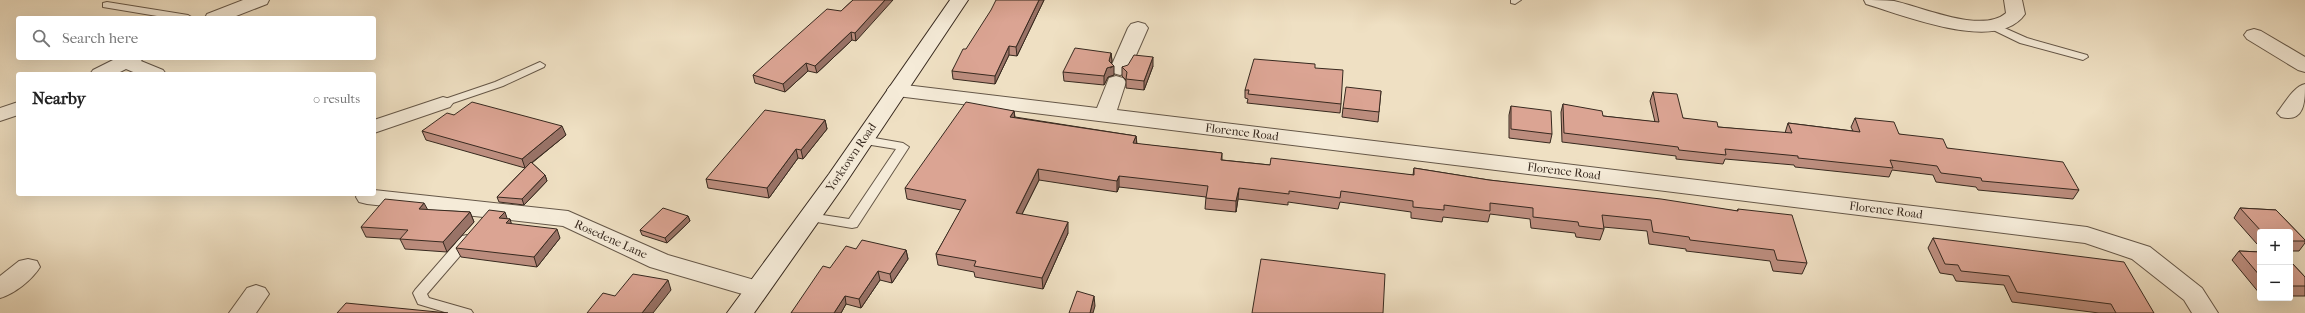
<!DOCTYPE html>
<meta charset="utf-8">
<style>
:root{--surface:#fff;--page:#f2f2f2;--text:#222;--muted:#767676;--line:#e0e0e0}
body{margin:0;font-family:"IM FELL French Canon",serif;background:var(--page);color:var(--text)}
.controls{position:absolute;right:12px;bottom:12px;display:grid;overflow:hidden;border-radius:4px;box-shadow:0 4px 16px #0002}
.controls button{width:36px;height:36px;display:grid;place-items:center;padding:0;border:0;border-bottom:1px solid var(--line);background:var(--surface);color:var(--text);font:20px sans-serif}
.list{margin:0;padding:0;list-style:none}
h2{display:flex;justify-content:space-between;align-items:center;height:52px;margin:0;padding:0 16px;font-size:17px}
h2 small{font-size:13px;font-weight:400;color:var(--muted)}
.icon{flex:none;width:22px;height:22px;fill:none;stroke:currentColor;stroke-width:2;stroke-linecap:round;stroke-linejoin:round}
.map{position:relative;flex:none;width:2305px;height:313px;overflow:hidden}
.search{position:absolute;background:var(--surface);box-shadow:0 4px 16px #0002;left:16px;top:16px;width:360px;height:44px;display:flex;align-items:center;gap:10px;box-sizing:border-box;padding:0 14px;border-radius:4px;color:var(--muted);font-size:15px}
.panel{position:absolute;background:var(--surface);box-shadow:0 4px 16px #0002;left:16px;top:72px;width:360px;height:124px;border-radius:4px}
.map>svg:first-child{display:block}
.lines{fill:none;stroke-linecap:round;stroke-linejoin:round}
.lane-casing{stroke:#655748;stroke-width:2}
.street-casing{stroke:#655748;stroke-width:2}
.secondary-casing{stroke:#37291f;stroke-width:2}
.lane{fill:#f5ebd8;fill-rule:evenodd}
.street{fill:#f5ebd8;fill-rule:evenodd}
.secondary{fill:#f5ebd8;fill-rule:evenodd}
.wall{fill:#bc8d7e;stroke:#37291f}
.shaded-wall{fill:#997367;stroke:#37291f}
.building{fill:#dba493;stroke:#37291f}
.labels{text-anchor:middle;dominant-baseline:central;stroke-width:3;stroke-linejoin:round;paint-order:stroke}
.street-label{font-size:12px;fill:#37291f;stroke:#f5ebd8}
</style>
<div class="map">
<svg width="2305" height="313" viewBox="0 0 2305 313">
<rect width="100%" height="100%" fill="#efe0c3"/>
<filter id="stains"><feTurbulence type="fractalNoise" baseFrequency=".005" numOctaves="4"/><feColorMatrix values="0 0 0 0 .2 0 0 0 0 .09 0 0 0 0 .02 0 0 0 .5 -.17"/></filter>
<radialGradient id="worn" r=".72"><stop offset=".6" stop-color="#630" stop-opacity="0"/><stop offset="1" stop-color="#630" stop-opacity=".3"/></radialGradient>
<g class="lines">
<g class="lane-casing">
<g id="lane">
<path d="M1511,0H1521L1515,4L1511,3Z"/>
<path d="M107,2L188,15L193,18H169L103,7V3Z"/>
<path d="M1991,22L2027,38L2087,55L2088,57L2083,60L2020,43L1987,27L1986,25L1987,23Z"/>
<path d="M540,62L545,65L544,67L503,86L447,105L443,106L437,103L439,101L495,82Z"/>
<path d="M863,136L903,143L909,147L857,227L852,228L805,220L803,217L805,214L809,213L849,219L896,149L859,143L857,140L859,137Z"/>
<path d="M467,235L473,239L472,242L427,294L429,298L471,310L473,313H448L418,304L413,293L415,290L462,236Z"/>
</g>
</g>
<g class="street-casing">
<g id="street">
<path d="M243,0H269L267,4L231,18H205L207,14Z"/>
<path d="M1864,0C1873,0 1885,0 1894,1C1922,7 1982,34 2006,13L2004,0H2022L2025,14C1998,54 1903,15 1866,4Z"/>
<path d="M1138,22L1145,24L1148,28L1130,69L1127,73L1120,75L1113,73L1110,69L1128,28L1131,24Z"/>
<path d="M2254,29L2261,31L2305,57V72L2298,70L2247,39L2244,35L2247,31Z"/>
<path d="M117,58H143L141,61L163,70L166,74H138L126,69L116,74H90L93,70Z"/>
<path d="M1116,76L1123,78L1126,82L1117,110L2087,227L2150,247L2202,288L2218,313H2192L2184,300L2132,259L2085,243L897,96L890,94L887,90L890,86L897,84L1097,108L1109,78Z"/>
<path d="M2305,84C2305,101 2305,123 2281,117L2277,113C2285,103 2293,87 2305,84Z"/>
<path d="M443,97L450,99L453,103L450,107L374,133V120Z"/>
<path d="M18,102V115L0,121V108Z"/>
<path d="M374,190L568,211L668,255L765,283L768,289L765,295L756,298L650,267L563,226L367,204L359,202L356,197L357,194H374Z"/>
<path d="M28,259L37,261L40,267C32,280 14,294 0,298V276L19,261Z"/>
<path d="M256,285L265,288L269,294L256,313H229L247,288Z"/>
</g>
</g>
<g class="secondary-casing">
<path id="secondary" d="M950,0H968L845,184L754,313H727L829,174Z"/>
</g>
<use href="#lane" class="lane"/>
<use href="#street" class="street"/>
<use href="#secondary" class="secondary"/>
</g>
<g class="wall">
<path d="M853,0L856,41L852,40L817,73L808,71L785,92L755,83L753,75L841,11Z"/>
<path d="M1044,0L1017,56L1009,55L995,84L953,79L952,71L966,49Z"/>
<path d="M1111,53L1112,61L1111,63L1114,75L1108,77L1104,85L1064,81L1063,72Z"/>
<path d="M1153,66L1144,90L1126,88V80L1122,76V67Z"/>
<path d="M1315,68L1341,104L1340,113L1247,103L1248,99L1245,98V90Z"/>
<path d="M1381,91L1378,122L1342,117L1343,108Z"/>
<path d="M1653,92L1683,118L1718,127L1785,133L1788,123L1853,131L1851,127L1855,118L1899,134L1947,148L2079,190L2073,199L1978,190L1976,187L1936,182L1933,175L1892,170L1889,177L1795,167L1794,165L1725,159L1723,164L1676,159V156L1562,142L1561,112L1563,104L1603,116L1655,122L1650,101Z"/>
<path d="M1511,106L1552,134L1550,143L1509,138V115Z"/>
<path d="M1014,111L1015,117L1136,136L1137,144L1222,153V160L1270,165L1413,175L1414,168L1489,180L1737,211L1738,209L1807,263L1802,274L1773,271L1770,261L1686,251V249L1649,244L1647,231L1603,227L1604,229L1600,240L1576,237L1575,233L1531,228L1530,219L1490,214L1488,222L1443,217L1442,222L1411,218V212L1340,202L1338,209L1288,202V205L1238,199L1236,212L1205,209L1206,197L1119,187L1117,192L1039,180L1022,214L1068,233L1043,289L975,277L974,272L938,265L936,254L961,210L907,199L905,188Z"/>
<path d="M454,115L566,135L532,163L545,175L547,181L524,205L499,202L497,197L525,168L426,140L422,131Z"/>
<path d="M825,120L827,129L803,159L798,158L769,198L708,188L706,179Z"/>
<path d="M2240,208L2276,210L2305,240V243L2299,251H2290V232H2260V245L2257,244L2234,218Z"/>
<path d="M427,210L470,212L474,222L447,252L405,249L400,239L366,237L361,227Z"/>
<path d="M688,216L690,221L667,243L642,235L640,230Z"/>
<path d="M508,219H510L511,224L560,238L537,267L461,257L456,248Z"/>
<path d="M1933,238L2154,313H2099L2012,302L2004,285L1956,281L1953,275L1940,273L1928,248Z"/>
<path d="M856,249L906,250L908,259L892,283L880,280L861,308L846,304L841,313H791L830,268Z"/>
<path d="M2239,251L2260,252V294L2232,260Z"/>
<path d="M2290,261L2305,277V296H2290Z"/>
</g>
<g class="shaded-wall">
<path d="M885,0H893L856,41L855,33Z"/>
<path d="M1039,0H1044L1017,56L1016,47Z"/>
<path d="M851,32L852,40L817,73L815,66Z"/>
<path d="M1009,46V55L995,84V76Z"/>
<path d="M1111,53L1112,61L1110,68L1114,66V75L1108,77L1104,85V76L1107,68L1109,61Z"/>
<path d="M1153,57V66L1144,90V81Z"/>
<path d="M806,63L808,71L785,92L783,84Z"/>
<path d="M1014,111L1015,121L1010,117Z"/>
<path d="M825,120L827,129L803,159L801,150Z"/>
<path d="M562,126L566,135L525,168L522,159Z"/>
<path d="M1136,136L1137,147L1133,143Z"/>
<path d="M796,149L798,158L769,198L767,188Z"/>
<path d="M1038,169L1039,180L1017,224L1016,213Z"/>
<path d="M545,175L547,181L524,205L522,199Z"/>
<path d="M1119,176V187L1117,192V181Z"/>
<path d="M1239,188L1238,199L1236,212V201Z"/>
<path d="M424,203L429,212L419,209Z"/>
<path d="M470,212L474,222L447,252L443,242Z"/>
<path d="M505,212L508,221L510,219L513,229L499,218Z"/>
<path d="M688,216L690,221L667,243L665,238Z"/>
<path d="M1068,222V233L1043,289L1042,278Z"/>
<path d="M557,229L560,238L537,267L534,257Z"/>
<path d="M906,250L908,259L892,283L890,274Z"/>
<path d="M878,271L880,280L861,308L859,299Z"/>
<path d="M668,280L671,290L653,313H642Z"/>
<path d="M845,296L846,304L841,313H834Z"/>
<path d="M1094,296L1095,306L1093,313H1090Z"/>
</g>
<g class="building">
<path d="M853,0H885L855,33L851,32L815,66L806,63L783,84L753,75L827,9L841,11Z"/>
<path d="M996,0H1039L1016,47L1009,46L995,76L952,71L963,49H966L991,10Z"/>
<path d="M1075,48L1111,53L1109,61L1114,66L1107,68L1104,76L1063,72Z"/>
<path d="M1134,55L1153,57L1144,81L1126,79L1127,72L1122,67L1128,65Z"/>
<path d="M1254,59L1315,64V68L1343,70L1341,104L1248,94L1249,90H1245Z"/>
<path d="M1346,87L1381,91L1379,112L1343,108Z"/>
<path d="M1653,92L1677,94L1683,118L1717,122L1718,127L1792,133L1788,123L1860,132L1855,118L1894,122L1899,134L1943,139L1947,148L2063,162L2079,190L1982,181L1981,178L1941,173L1937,166L1890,160L1893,168L1798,158V156L1725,149L1726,155L1679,150L1678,147L1564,133L1563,104L1602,111L1603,116L1659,122Z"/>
<path d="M472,102L562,126L522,159L422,131L447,113L454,115Z"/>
<path d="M966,102L1014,111L1010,117L1136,136L1133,143L1222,153L1221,160L1270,165L1271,158L1414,175V168L1489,180L1661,199L1738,211V209L1792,215L1807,263L1777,260L1774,250L1690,240L1689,237L1653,232L1651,220L1602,215L1604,229L1579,226L1578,222L1533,217V208L1490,203V211L1444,205V210L1413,207V201L1341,191L1340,198L1289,191V194L1239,188L1236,201L1206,198L1208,186L1119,176L1117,181L1038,169L1016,213L1068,222L1042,278L974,266L976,261L936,254L966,200L905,188Z"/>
<path d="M1511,106L1551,111L1552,134L1511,129Z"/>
<path d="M765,110L825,120L801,150L796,149L767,188L706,179Z"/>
<path d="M531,162L545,175L522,199L497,197Z"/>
<path d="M385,199L424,203L419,209L470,212L443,242L400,239L408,230L361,227Z"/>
<path d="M663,208L688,216L665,238L640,230Z"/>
<path d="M2240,208L2276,210L2305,240V241H2290V232H2262Z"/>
<path d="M489,210L505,212L499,218L510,219L506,223L557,229L534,257L456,248Z"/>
<path d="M1933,238L2124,262L2154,313H2116L2111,304L2017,292L2009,276L1961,271L1958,265L1945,264Z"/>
<path d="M862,240L906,250L890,274L878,271L859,299L845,296L834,313H791L823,266L830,268L846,246L856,249Z"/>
<path d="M2239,251L2260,252V276Z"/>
<path d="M1261,259L1385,274L1383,313H1252Z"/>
<path d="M2290,261L2305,277V286H2290Z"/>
<path d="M633,274L668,280L642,313H587L603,293L615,296Z"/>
<path d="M1077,291L1094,296L1090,313H1069Z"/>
<path d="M346,303L448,313H337Z"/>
</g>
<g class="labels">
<g class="street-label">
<text transform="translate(1242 132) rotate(7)">Florence Road</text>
<text transform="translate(851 157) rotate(-56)">Yorktown Road</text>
<text transform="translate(1564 171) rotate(7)">Florence Road</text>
<text transform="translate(1886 210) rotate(7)">Florence Road</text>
<text transform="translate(611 239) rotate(24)">Rosedene Lane</text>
</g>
</g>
<rect width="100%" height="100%" filter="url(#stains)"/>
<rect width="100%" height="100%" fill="url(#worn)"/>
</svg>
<div class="controls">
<button>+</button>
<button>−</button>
</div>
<div class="search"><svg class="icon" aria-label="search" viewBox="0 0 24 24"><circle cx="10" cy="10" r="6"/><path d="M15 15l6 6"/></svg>Search here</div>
<section class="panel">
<h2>Nearby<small>0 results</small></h2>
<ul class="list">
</ul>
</section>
</div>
